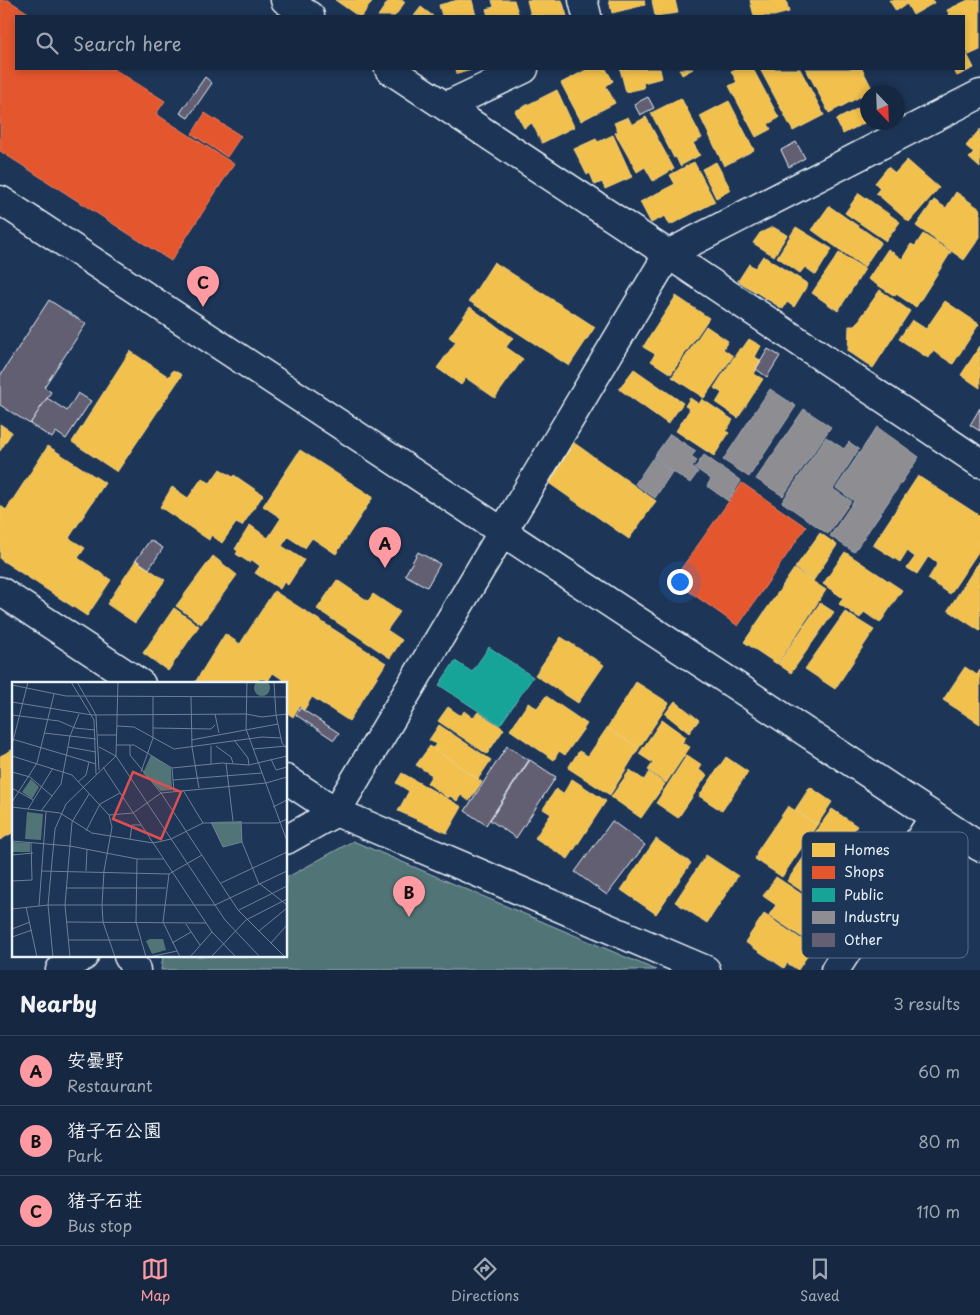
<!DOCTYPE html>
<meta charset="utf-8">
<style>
:root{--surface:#162841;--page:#1f3048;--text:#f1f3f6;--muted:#9ea6b1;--line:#35445a;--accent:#ff9aa2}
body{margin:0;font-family:"Playpen Sans","Klee One",sans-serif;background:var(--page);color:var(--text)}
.compass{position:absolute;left:860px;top:85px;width:45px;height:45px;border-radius:50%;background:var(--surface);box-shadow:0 2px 8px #0003;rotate:157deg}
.you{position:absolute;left:679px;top:581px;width:18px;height:18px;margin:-12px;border:4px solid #fff;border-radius:50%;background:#1a73e8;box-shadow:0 0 0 8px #1a73e833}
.badge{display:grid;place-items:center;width:32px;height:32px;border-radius:50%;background:var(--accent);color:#111;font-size:16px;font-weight:700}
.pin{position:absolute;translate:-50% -41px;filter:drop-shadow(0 1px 2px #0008)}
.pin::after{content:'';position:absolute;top:26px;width:18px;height:15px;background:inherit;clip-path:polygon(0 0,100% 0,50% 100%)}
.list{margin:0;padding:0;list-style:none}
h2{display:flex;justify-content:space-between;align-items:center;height:65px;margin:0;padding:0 20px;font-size:21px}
h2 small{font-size:16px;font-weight:400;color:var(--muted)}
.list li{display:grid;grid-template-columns:32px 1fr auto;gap:15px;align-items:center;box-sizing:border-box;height:70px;padding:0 20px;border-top:1px solid var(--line)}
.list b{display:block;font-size:19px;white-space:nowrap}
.list p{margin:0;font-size:16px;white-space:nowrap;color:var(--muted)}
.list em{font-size:16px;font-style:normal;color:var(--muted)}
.icon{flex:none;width:28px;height:28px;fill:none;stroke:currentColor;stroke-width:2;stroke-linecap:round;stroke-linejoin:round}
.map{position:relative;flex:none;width:980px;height:970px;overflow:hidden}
.search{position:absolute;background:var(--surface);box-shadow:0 2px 8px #0003;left:15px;right:15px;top:15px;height:55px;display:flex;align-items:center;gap:12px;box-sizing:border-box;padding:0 18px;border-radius:0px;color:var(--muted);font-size:19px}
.sheet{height:275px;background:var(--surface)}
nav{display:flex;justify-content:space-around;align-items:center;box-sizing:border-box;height:70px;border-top:1px solid var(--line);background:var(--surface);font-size:14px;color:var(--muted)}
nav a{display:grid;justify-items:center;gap:2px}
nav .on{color:var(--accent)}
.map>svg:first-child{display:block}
.green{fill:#517576;stroke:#9cb3b7}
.homes{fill:#f2c14e;stroke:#efcf81}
.shops{fill:#e4572e;stroke:#e5856b}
.public{fill:#17a398;stroke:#56bab5}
.industry{fill:#8d8d92;stroke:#a8abb1}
.building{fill:#645f72;stroke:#e8f1f8}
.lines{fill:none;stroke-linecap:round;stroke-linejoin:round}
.street-casing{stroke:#e8f1f8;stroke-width:31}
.secondary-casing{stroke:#e8f1f8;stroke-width:31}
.street{stroke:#1d3557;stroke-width:28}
.secondary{stroke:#1d3557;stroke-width:28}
.inset-road{fill:none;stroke:#6e8097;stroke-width:1}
.view{fill:#da5052;fill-opacity:0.15;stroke:#da5052;stroke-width:2.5}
.inset-edge{fill:none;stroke:#e8f1f8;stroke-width:2.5}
.key{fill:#1d3557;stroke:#5a6d87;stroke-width:1}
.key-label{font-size:14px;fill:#e8f1f8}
</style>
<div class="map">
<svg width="980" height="970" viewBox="0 0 980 970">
<rect width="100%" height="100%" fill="#1d3557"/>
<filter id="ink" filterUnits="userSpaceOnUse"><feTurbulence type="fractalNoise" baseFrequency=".02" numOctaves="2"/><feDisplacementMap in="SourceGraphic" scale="10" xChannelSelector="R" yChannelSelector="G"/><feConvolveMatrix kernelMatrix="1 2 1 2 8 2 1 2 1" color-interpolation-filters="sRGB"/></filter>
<g filter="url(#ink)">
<path class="green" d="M353,841L656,970H161L163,956H286V878Z"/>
<g class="homes">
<path d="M335,0H373L362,16H358Z"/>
<path d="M389,0H401L405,2L395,16H378Z"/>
<path d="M458,0H472L476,16H442L439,5Z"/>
<path d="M492,0H514L519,16H488L486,9L494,7Z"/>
<path d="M527,0H562L567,16H531Z"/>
<path d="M609,0H644L645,5L612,13Z"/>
<path d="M652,0H675L678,13L655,16Z"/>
<path d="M750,0H786L789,12L774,16H754Z"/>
<path d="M889,0H933L934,3L913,15L907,4L896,11Z"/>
<path d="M968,0H980V50L969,55L964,44V16H950L947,10Z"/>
<path d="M421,7L433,16H414Z"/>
<path d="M964,48L974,68L957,76L953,69H964Z"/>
<path d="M456,69H475L457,74Z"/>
<path d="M588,69H606L613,81L606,86L615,103L581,121L561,83Z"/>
<path d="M620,69H660L662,78L643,83L644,88L626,92Z"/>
<path d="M679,69H693L682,75Z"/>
<path d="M736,69H753L779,118L768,124L771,129L756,137L729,86L737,82L731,71Z"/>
<path d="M760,69H800L824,115L793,131Z"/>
<path d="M806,69H862L873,90L829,113Z"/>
<path d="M557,90L574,127L542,143L532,123L524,128L515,111Z"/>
<path d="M681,98L702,138L693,143L700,155L680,166L676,157L674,158L651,113Z"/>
<path d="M729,101L754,150L724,166L700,116Z"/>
<path d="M864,105L868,112V121L843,134L836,120Z"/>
<path d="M628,117L632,125L646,117L674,169L653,181L645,167L637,172L615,133L618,131L614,123Z"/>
<path d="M980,129V168L969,158L974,153L966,146Z"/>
<path d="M613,135L632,177L605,189L602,182L595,185L590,173L587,175L574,149L596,139L598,142Z"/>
<path d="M907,160L939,188L909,222L876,193L880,188L875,183L888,167L895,173Z"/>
<path d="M694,162L715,202L670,225L665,216L651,223L640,202L675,184L670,175Z"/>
<path d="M716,162L731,190L716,198L702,169Z"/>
<path d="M956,192L980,209V237L964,260L916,226L934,200L946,208Z"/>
<path d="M859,193L900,222L886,241L845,213Z"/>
<path d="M829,206L881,242L864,267L812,230Z"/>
<path d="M773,227L787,235L774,256L753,243L760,233Z"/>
<path d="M796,227L832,249L816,275L805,267L800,273L777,257Z"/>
<path d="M923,234L951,252L916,307L896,294L895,296L868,279L888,249L902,259L911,244L915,246Z"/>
<path d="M839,253L865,269L838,311L812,293Z"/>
<path d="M763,256L808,284L794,307L787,302L783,309L738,281L749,264L755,268Z"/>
<path d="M494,262L595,327L569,366L469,301Z"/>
<path d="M880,290L910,311L873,368L848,351L849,326H855Z"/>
<path d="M676,296L709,318L671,374L651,361L655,354L643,347Z"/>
<path d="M945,301L979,324L953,364L933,351L928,358L899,339L912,320L926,329Z"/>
<path d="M470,307L513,338L506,347L523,359L495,398L466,378L461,385L437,368L456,342L449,337Z"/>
<path d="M706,326L728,341L723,349L733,356L704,398L672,377Z"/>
<path d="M749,339L761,346L755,357L762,361L754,374L763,379L738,418L716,403L722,393L714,388L740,348L742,349Z"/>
<path d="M980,346V388L961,375Z"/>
<path d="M130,351L169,377L173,370L182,375L117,472L72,442Z"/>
<path d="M634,369L683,403L668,424L619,389Z"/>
<path d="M690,398L699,404L702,399L733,420L726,431L729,433L714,456L676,431L690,409L685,406Z"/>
<path d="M0,424L12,432L0,451Z"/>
<path d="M570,440L656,501L629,539L543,479Z"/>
<path d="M48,446L105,483L69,538L85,548L78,558L111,580L87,616L0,559V505L6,510Z"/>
<path d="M300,450L373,497L336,554L312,538L305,548L288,537L282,546L304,560L288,585L284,582L280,589L255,573L260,566L252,560L250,563L236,554L238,551L235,549L250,525L268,538L281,518L263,506Z"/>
<path d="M220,469L233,477L234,475L263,495L242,526L236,523L222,543L211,535L209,540L160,507L172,487L188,498L202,478L210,483Z"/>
<path d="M918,476L980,516V549L950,594L928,579L938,563L928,557L917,574L907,568L915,557L907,551L900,562L873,545Z"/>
<path d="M820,533L837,545L813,581L795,568Z"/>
<path d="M845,552L902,590L880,623L864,612L860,618L839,604L843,598L823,584Z"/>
<path d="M213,556L237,575L201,624L176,606Z"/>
<path d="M136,560L165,580L135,623L107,604Z"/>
<path d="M980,560V631L948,610Z"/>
<path d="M794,569L826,590L777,664L744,642Z"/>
<path d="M337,580L368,601L373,594L400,612L387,630L402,640L390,658L317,609Z"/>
<path d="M274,591L386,663L349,721L312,697L304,710L299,706L293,717L286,712V701L289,697L286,695V684H284L285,681L273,673L266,684H194L225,634L240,644Z"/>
<path d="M820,603L834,612L791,673L778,664Z"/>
<path d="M174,608L199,626L168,671L143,653Z"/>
<path d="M845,612L874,630L835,689L805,669Z"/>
<path d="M561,637L604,665L578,703L535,675Z"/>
<path d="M965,667L977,675L980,670V724L943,700Z"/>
<path d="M636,682L669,703L639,748L607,728Z"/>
<path d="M546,696L587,724L565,755L559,751L554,760L510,730L528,703L537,708Z"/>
<path d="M675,701L699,720L689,733L665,714Z"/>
<path d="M448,707L461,716L464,711L473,718L478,712L504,729L487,754L438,721Z"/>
<path d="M662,720L686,737L682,743L690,747L666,783L648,770L653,763L639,754Z"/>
<path d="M439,725L491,760L478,779L433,748L436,744L429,740Z"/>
<path d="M607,728L639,748L610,795L568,768L579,751L588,756Z"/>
<path d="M430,746L482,782L469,801L461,795L457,801L450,796L448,798L427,783L432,775L416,765Z"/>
<path d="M14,749V832L0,840V756Z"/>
<path d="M687,755L702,765L699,770L707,775L678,818L656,803Z"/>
<path d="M726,757L748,772L722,811L699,796Z"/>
<path d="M630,770L644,780L649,772L665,784L641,818L611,797Z"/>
<path d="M402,773L462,807L447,833L398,811L409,791L396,783Z"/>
<path d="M572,779L606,801L568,859L535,838L551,814L543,809L556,789L563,794Z"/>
<path d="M810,787L832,802L817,825L795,810Z"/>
<path d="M788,806L817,825L782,877L755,859L757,854L756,853Z"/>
<path d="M832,809L857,826L850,836L880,857L862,884L806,845Z"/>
<path d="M656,839L691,863L656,914L621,890Z"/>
<path d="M808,851L861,886L841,917L787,881Z"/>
<path d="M706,855L738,876L707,923L675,902Z"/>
<path d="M776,877L839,919L824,940L818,936L812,944L769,915L776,905L763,896Z"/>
<path d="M764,914L813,947L798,970L787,963L784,968L745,942Z"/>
</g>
<g class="shops">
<path d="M0,0H8L33,16H16V69H114L165,101L156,114L234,164L171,261L0,151Z"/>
<path d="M205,113L241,136L227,157L192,134Z"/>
<path d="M742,483L806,527L738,626L673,580Z"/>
</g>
<path class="public" d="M489,647L533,677L500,725L439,685L455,661L472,672Z"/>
<g class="industry">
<path d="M770,389L796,406L749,477L723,460Z"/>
<path d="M804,409L831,427L783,496L756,479Z"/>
<path d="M877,427L919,457L854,552L830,536L854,501L836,488Z"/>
<path d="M670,434L696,451L691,457L697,461L692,467L698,472L690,483L653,458Z"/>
<path d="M826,437L844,449L849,442L859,449L833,489L851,501L828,534L782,502Z"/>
<path d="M704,455L741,481L728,501L707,486L711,479L695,468Z"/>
<path d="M652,459L672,472L655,498L635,484Z"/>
</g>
<g class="building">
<path d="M205,77L212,83L188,118L180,113Z"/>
<path d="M648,97L654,108L640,115L634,104Z"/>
<path d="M796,142L805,158L789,167L781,150Z"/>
<path d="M49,300L86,324L44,387L51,392L30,424L0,405V376Z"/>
<path d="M768,349L780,356L767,377L756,369Z"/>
<path d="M78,393L91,401L66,439L56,432L52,438L30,424L47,398L67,411Z"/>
<path d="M980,408V431L970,425Z"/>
<path d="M150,540L163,548L149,569L136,560Z"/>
<path d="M418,552L440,564L427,587L405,575Z"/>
<path d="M300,708L339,733L334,740L296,715Z"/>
<path d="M507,746L529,760L486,825L465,811Z"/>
<path d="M530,760L556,777L516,838L490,820Z"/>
<path d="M612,821L645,845L607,895L575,872Z"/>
</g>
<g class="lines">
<g class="street-casing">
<g id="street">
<path d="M285,0L310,16"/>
<path d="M583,0L587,16"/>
<path d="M389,69L668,254L980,463"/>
<path d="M446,106L524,69"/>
<path d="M0,591L141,684"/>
<path d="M286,779L336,812L706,970"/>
<path d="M286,840L336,812L668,254L980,94"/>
<path d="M128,956L136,970"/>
<path d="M60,970L84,956"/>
<path d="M835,970L934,817"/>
</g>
</g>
<g class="secondary-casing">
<path id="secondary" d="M0,200L980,847"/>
</g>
<use href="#street" class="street"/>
<use href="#secondary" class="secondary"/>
</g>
</g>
<g transform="translate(12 682)">
<rect width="275" height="275" fill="#1d3557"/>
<path d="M242 6a8 8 0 1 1 16 0a8 8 0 1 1-16 0ZM139,73L159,86L160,108L149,109L131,91ZM19,97L27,105L20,117L10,110ZM15,130L31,132L29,158L13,157ZM229,139L230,160L211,165L199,140ZM0,160L18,161V170H0ZM138,257H151L154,268L140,272L134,259Z" fill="#517576"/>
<path class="inset-road" d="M59,0L82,38L84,92M65,0L84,33L87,88M235,0L234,47L275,159M262,0L264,33L270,61L275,67M0,3L54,14L275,15M179,15L180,65L187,106M0,20L80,33L234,32L250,35L275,32M203,32L207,51M0,33L47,39L63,46L83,48M105,44L122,45L162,67L250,55L269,56M141,46L199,47L203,43M32,51L84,57M86,53H105M0,57L84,82M179,58L266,42M222,58L236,76L237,83M0,63L16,0M104,63H122L160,86L210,81L237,83L275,74M118,63V73L149,111L226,228L273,275M199,64V82M204,64L219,75L221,81M56,65L84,70M87,65L104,74L213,238L248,275M241,67L275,64M0,74L60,93L97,133L100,145L92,189L90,223L91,240L103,275M259,77L264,88L275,85M214,81L221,139M91,85L200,250L224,275M160,86L162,109M0,90L18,95L40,114M129,90L141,56V15M161,98L250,91M66,100L74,93L77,80M0,106L21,118M171,108L191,141M0,120L25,81L42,12M0,125L48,131L80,151L141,161L159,157L191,141H266L275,137M261,125L275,118M16,127L41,86M29,129L49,102L58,54L67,32M97,133L121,131L149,111L254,101L275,95M229,139L230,160L247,202M199,140L211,165L230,160M74,149L88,122L108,111M118,157L120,143H129M0,159L58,164L125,177H151M0,173L21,171M125,177L124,240L134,275M29,189L157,192L190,173M74,189L75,167M157,192L151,240L168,275M0,199L20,198L19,161M209,201L275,170M248,202L275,223M54,206H154M27,224L34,130M14,225L25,275M0,227L36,223H203L275,189M227,228L275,204M54,240L194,241M174,242L188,263M0,247L18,240M247,249L275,226M0,255L20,248M57,258H127M160,261L179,250M259,261L275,243M41,275L36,223L43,147L54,122L104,74L106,0M58,275L53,223L60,140L77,112M137,275L165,269M178,275L200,250M199,275L234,238L275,217"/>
<path class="view" d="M121,90L169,110L149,157L101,137Z"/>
<rect width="275" height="275" class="inset-edge"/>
</g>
<rect x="802" y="832" width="166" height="126" rx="8" class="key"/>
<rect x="812" y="843" width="23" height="14" fill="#f2c14e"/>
<rect x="812" y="866" width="23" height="13" fill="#e4572e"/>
<rect x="812" y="888" width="23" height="14" fill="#17a398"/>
<rect x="812" y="911" width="23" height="13" fill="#8d8d92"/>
<rect x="812" y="933" width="23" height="14" fill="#645f72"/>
<g class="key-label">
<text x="844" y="855">Homes</text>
<text x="844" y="877">Shops</text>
<text x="844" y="900">Public</text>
<text x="844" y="922">Industry</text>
<text x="844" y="945">Other</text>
</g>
</svg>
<svg class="compass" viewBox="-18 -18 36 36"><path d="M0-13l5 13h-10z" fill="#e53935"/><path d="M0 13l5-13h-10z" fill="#9ea6b1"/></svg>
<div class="you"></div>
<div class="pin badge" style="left:385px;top:568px">A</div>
<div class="pin badge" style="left:409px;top:917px">B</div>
<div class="pin badge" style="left:203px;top:307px">C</div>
<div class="search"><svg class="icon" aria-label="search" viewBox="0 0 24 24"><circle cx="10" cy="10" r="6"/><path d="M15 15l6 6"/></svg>Search here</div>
</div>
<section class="sheet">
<h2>Nearby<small>3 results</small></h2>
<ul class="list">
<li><span class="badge">A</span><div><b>安曇野</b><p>Restaurant</p></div><em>60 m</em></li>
<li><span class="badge">B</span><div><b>猪子石公園</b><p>Park</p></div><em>80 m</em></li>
<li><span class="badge">C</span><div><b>猪子石荘</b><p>Bus stop</p></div><em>110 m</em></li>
</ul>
</section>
<nav>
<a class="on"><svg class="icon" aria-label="map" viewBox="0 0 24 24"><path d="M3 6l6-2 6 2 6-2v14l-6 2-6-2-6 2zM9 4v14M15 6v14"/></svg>Map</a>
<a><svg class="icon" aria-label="directions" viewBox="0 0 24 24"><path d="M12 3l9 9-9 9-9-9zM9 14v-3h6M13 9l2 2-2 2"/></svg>Directions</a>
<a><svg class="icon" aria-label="saved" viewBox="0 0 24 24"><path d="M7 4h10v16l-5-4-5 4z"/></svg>Saved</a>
</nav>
